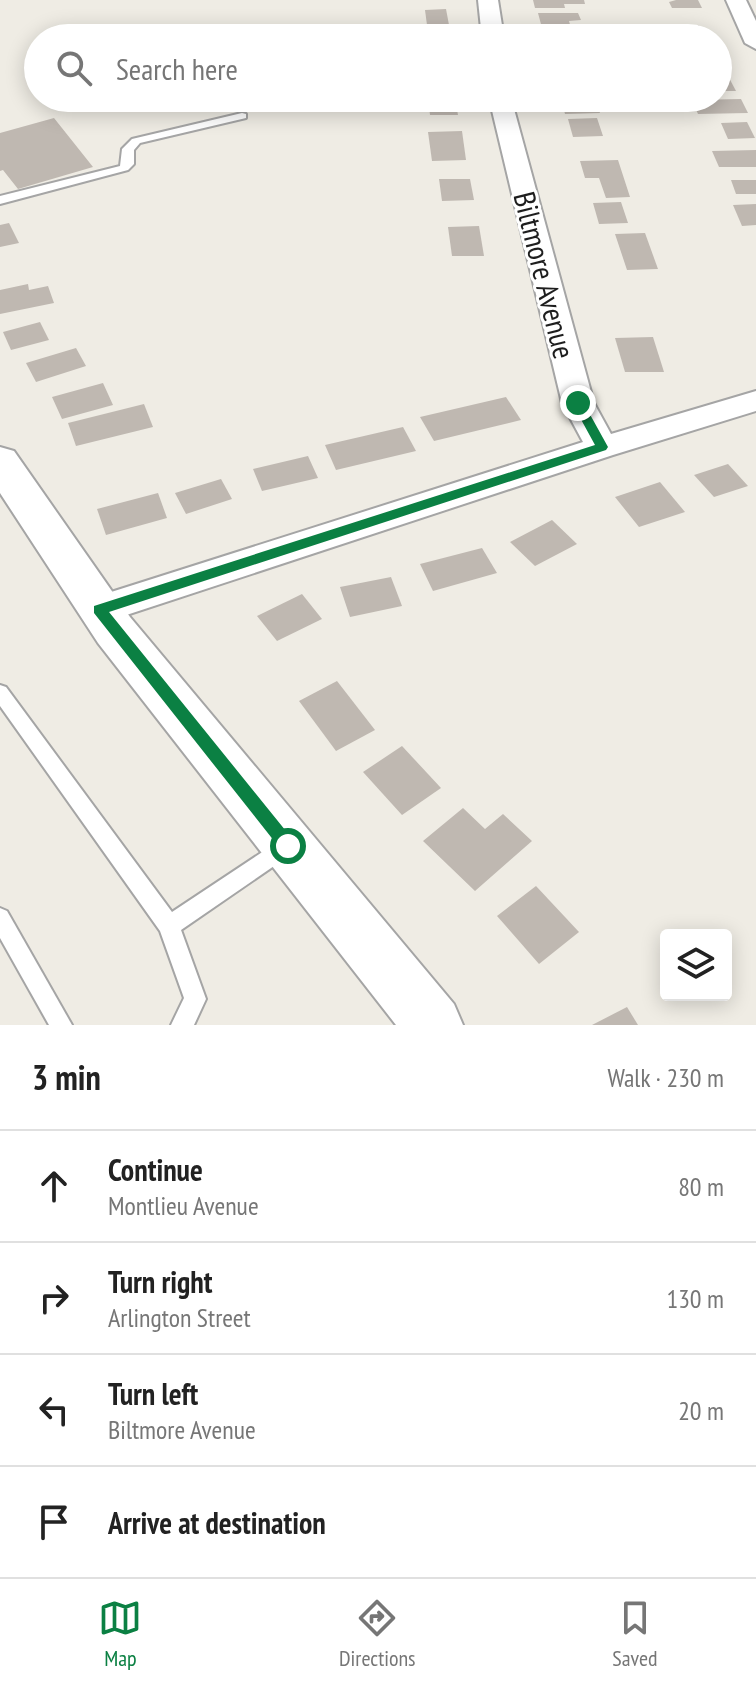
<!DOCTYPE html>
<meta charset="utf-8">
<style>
:root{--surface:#fff;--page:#f2f2f2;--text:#222;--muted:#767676;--line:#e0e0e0;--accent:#0b8043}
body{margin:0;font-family:"PT Sans Narrow",sans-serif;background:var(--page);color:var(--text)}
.controls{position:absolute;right:24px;bottom:24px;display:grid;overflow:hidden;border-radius:8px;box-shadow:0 4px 20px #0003}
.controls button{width:72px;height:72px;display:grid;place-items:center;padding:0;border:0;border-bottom:2px solid var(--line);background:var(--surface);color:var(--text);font:40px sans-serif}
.stop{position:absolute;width:24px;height:24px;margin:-18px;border:6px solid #0b8043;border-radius:50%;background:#fff}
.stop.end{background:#0b8043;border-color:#fff;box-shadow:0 2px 8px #0008}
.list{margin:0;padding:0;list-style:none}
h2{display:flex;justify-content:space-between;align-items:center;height:104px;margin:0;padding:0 32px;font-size:34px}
h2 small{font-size:26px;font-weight:400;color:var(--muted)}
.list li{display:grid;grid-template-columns:52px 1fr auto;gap:24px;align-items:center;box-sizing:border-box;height:112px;padding:0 32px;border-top:2px solid var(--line)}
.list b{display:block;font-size:30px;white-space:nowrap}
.list p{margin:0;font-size:26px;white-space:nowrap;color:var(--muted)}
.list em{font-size:26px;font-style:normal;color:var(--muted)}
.icon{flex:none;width:44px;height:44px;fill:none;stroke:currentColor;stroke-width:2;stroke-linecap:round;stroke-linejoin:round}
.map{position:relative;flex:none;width:756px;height:1025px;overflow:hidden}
.search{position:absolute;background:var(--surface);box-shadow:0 4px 20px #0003;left:24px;right:24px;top:24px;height:88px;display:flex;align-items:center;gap:20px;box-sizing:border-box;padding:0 28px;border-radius:44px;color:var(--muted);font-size:30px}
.sheet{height:552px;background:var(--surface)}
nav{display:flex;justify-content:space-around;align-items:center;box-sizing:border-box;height:112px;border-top:2px solid var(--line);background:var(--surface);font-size:22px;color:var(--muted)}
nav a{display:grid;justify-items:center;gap:4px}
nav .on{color:var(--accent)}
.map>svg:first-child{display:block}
.building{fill:#bfb8b1}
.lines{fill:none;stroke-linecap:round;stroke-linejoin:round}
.service-casing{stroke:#a5a5a5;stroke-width:4}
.minor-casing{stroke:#a5a5a5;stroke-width:4}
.tertiary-casing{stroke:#a5a5a5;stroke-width:4}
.service{fill:#fff;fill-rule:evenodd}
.minor{fill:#fff;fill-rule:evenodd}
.tertiary{fill:#fff;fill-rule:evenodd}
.route{fill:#0b8043}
.labels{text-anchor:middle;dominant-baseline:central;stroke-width:6;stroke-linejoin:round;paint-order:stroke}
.street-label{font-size:30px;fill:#1e1e1e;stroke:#fff}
</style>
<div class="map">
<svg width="756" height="1025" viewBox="0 0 756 1025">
<rect width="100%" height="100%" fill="#efece4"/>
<g class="building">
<path d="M533,0H584L585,4H564L565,8H535Z"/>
<path d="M676,0H698L702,8H672L669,2Z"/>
<path d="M446,9L449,25H427L425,10Z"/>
<path d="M538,13H578L581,20L569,21L571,28H542Z"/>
<path d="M679,25H699L703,34H712L714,38H685Z"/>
<path d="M540,32H564L566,38H542Z"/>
<path d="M718,74H727L736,91H718Z"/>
<path d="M428,98H455L458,115H430Z"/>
<path d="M561,99H595L600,113L565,114Z"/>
<path d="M741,99L748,113L698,114L692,100Z"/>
<path d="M54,118L93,167L18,189L3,170L0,171V133Z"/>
<path d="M597,118L603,136L573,137L568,119Z"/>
<path d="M747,122L755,138L728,139L721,123Z"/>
<path d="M462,131L466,160L432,161L428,132Z"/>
<path d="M756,150V167H719L712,151Z"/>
<path d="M618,160L630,197L606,198L599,178H585L580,161Z"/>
<path d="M439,179H470L474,200L442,201Z"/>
<path d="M731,180H756V194H736Z"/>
<path d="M621,202L628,223L599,224L593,203Z"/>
<path d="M756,204V225L742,226L733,205Z"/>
<path d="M9,223L19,243L0,247V225Z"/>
<path d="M479,226L484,256H452L448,227Z"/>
<path d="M645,233L658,269L627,270L615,234Z"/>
<path d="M28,284L29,290L48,286L54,303L0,314V290Z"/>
<path d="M40,322L49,340L11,350L3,332Z"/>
<path d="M653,337L664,372H625L615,338Z"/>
<path d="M76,348L86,366L36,382L26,363Z"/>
<path d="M103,383L113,405L62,419L52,397Z"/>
<path d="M506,397L521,420L434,441L420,417Z"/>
<path d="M144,404L153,427L76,446L68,423Z"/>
<path d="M403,427L416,451L336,470L325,445Z"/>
<path d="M308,456L318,478L262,491L253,469Z"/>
<path d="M728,464L748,486L714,497L694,475Z"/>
<path d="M221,479L232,499L186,514L175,493Z"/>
<path d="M660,482L685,512L639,527L615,497Z"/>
<path d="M158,493L167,518L106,535L97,509Z"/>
<path d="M552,520L577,544L535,566L510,542Z"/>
<path d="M482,548L497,573L433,591L420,564Z"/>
<path d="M391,577L402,606L350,617L340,587Z"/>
<path d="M302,594L322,619L277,641L257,616Z"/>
<path d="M337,681L375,730L336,751L299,701Z"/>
<path d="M402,746L441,788L402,815L363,772Z"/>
<path d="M463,808L485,829L503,814L532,841L475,891L423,841Z"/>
<path d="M536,886L579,932L539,964L497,916Z"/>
<path d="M627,1007L638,1025H592Z"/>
</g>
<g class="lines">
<g class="service-casing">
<g id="service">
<path d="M242,113L246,114V118L140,143L134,150V164L128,170L0,204V196L120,166L122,149L132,139Z"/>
<path d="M0,685L6,687L172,912L276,843L283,840L290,843L293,849L290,855L181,930L206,999L194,1025H171L184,998L160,931L0,706Z"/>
<path d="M0,908L7,911L72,1025H49L0,938Z"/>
</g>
</g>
<g class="minor-casing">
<g id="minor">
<path d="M478,0H498L504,38H482Z"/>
<path d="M726,0H746L756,21V49L745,43Z"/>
<path d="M489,98H511L594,403L611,434L756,391V411L613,455L99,624L86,620L81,610L86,600L583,442L562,403Z"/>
</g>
</g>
<g class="tertiary-casing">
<path id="tertiary" d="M0,447L14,451L130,617L454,1004L463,1025H396L98,643L0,493Z"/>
</g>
<use href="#service" class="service"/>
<use href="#minor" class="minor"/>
<use href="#tertiary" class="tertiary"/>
</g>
<path class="route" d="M574,400H582L608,447L606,450L109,612L294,841L296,846L294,851H282L94,613V606L595,445L572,403Z"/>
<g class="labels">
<g class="street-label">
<text transform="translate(545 275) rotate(76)">Biltmore Avenue</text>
</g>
</g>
</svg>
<div class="controls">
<button><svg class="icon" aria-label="layers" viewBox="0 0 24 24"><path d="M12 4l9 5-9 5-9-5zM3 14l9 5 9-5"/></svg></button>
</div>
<div class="stop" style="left:288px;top:846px"></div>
<div class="stop end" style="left:578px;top:403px"></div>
<div class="search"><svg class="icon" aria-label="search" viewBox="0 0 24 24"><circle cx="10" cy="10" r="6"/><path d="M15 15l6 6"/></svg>Search here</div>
</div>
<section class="sheet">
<h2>3 min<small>Walk · 230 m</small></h2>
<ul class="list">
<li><svg class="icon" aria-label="ahead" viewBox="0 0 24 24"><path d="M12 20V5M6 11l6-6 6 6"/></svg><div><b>Continue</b><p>Montlieu Avenue</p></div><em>80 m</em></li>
<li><svg class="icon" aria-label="right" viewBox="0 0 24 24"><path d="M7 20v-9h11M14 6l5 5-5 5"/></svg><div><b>Turn right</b><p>Arlington Street</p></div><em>130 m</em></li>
<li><svg class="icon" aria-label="left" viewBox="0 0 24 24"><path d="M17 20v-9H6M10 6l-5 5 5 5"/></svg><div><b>Turn left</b><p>Biltmore Avenue</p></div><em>20 m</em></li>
<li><svg class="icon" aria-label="arrive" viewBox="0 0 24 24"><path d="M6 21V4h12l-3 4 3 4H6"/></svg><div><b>Arrive at destination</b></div></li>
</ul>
</section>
<nav>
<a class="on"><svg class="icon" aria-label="map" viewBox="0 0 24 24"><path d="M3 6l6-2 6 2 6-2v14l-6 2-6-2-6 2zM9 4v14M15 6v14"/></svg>Map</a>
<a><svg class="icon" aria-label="directions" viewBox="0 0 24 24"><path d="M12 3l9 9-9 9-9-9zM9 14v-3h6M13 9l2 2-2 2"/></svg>Directions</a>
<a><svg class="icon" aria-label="saved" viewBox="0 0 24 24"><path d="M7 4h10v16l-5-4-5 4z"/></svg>Saved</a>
</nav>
